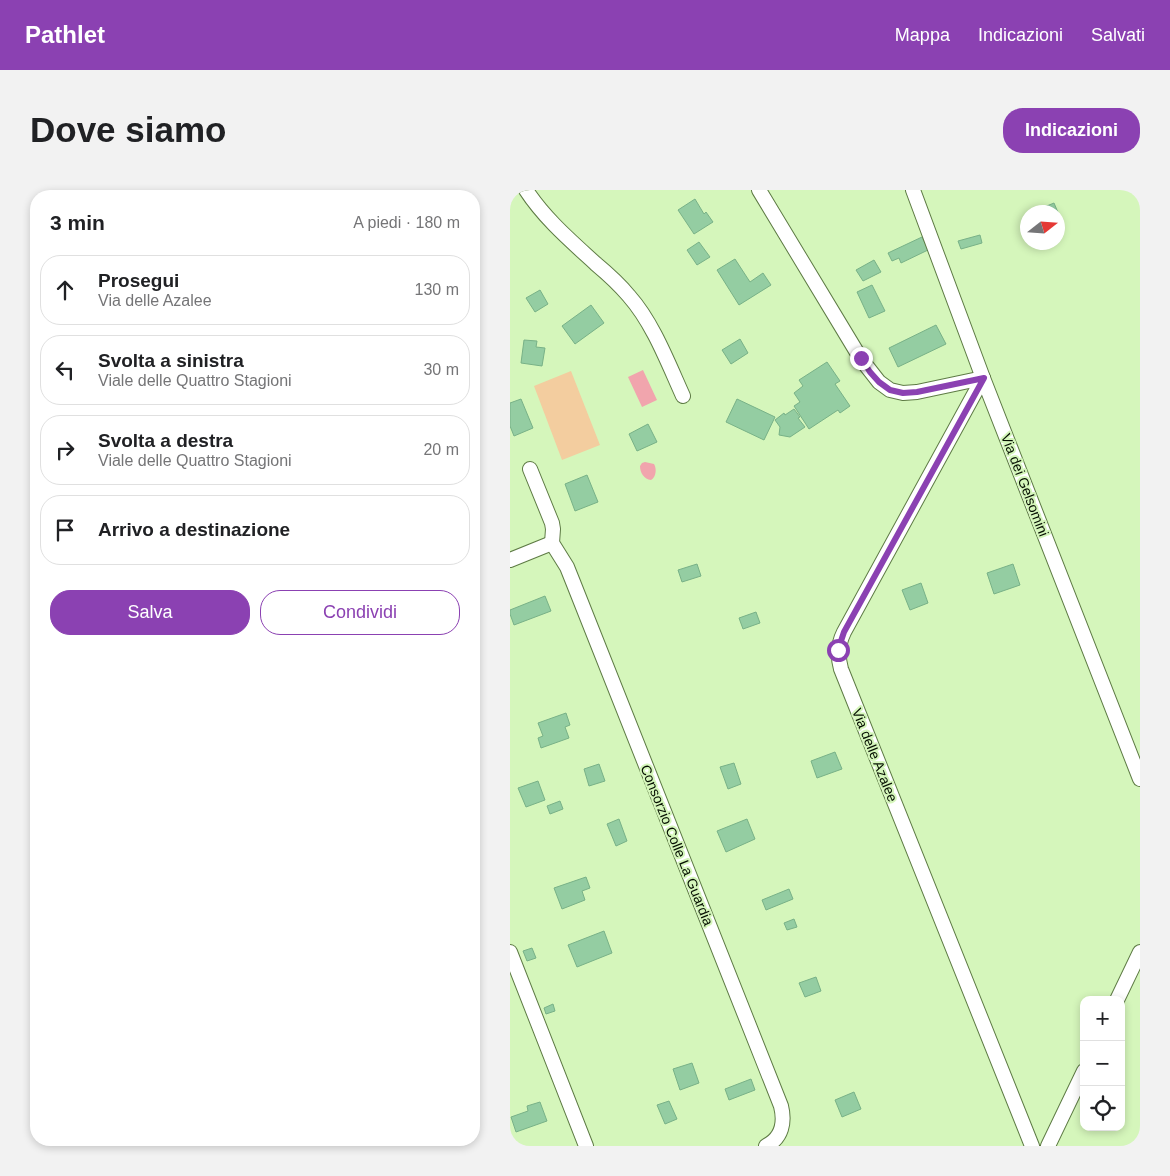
<!DOCTYPE html>
<html lang="it">
<meta charset="utf-8">
<style>
:root{--surface:#fff;--page:#f2f2f2;--text:#202124;--muted:#757577;--line:#e0e0e0;--accent:#8b41b2}
body{margin:0;font-family:Helvetica,sans-serif;background:var(--page);color:var(--text)}
.controls{position:absolute;right:15px;bottom:15px;display:grid;overflow:hidden;border-radius:10px;box-shadow:0 2px 8px #0003}
.controls button{width:45px;height:45px;display:grid;place-items:center;padding:0;border:0;border-bottom:1px solid var(--line);background:var(--surface);color:var(--text);font:25px sans-serif}
.compass{position:absolute;left:510px;top:15px;width:45px;height:45px;border-radius:50%;background:var(--surface);box-shadow:0 2px 8px #0003;rotate:73deg}
.stop{position:absolute;width:15px;height:15px;margin:-11px;border:4px solid #8b41b2;border-radius:50%;background:#fff}
.stop.end{background:#8b41b2;border-color:#fff;box-shadow:0 1px 5px #0008}
.list{margin:0;padding:0;list-style:none}
h2{display:flex;justify-content:space-between;align-items:center;height:65px;margin:0;padding:0 20px;font-size:21px}
h2 small{font-size:16px;font-weight:400;color:var(--muted)}
.list li{display:grid;grid-template-columns:32px 1fr auto;gap:15px;align-items:center;box-sizing:border-box;height:70px;margin:0 10px 10px;padding:0 10px;border:1px solid var(--line);border-radius:20px}
.list b{display:block;font-size:19px;white-space:nowrap}
.list p{margin:0;font-size:16px;white-space:nowrap;color:var(--muted)}
.list em{font-size:16px;font-style:normal;color:var(--muted)}
.actions{display:flex;gap:10px;padding:15px 20px}
.actions a{flex:1;padding:11px 0;border:1px solid var(--accent);border-radius:20px;text-align:center;font-size:18px;color:var(--accent)}
.actions .main{background:var(--accent);color:#fff}
.icon{flex:none;width:28px;height:28px;fill:none;stroke:currentColor;stroke-width:2;stroke-linecap:round;stroke-linejoin:round}
.map{position:relative;flex:none;width:630px;height:956px;overflow:hidden;border-radius:20px}
header{display:flex;align-items:center;gap:30px;box-sizing:border-box;height:70px;padding:0 25px;background:var(--accent);color:#fff}
header strong{font-size:24px}
nav{display:flex;gap:28px;margin-inline-start:auto;font-size:18px}
.intro{display:flex;align-items:center;justify-content:space-between;box-sizing:border-box;height:120px;padding:0 30px}
h1{margin:0;font-size:35px}
.button{padding:12px 22px;border-radius:20px;background:var(--accent);color:#fff;font-size:18px;font-weight:700}
main{display:flex;gap:30px;padding:0 30px}
aside{flex:1;background:var(--surface);border-radius:20px;box-shadow:0 2px 8px #0003}
.map>svg:first-child{display:block}
.green{fill:#f3cd9f}
.water{fill:#f1a5ad}
.building{fill:#94cda2;stroke:#78b187}
.lines{fill:none;stroke-linecap:round;stroke-linejoin:round}
.minor-casing{stroke:#5e7b45;stroke-width:16}
.minor{stroke:#fff;stroke-width:14}
.route{stroke:#8b41b2;stroke-width:6}
.labels{text-anchor:middle;dominant-baseline:central;stroke-width:4;stroke-linejoin:round;paint-order:stroke}
.street-label{font-size:14px;fill:#050f00;stroke:#d5f6bb}
</style>
<header>
<strong>Pathlet</strong>
<nav><a>Mappa</a><a>Indicazioni</a><a>Salvati</a></nav>
</header>
<div class="intro"><h1>Dove siamo</h1><a class="button">Indicazioni</a></div>
<main>
<aside>
<h2>3 min<small>A piedi · 180 m</small></h2>
<ul class="list">
<li><svg class="icon" aria-label="ahead" viewBox="0 0 24 24"><path d="M12 20V5M6 11l6-6 6 6"/></svg><div><b>Prosegui</b><p>Via delle Azalee</p></div><em>130 m</em></li>
<li><svg class="icon" aria-label="left" viewBox="0 0 24 24"><path d="M17 20v-9H6M10 6l-5 5 5 5"/></svg><div><b>Svolta a sinistra</b><p>Viale delle Quattro Stagioni</p></div><em>30 m</em></li>
<li><svg class="icon" aria-label="right" viewBox="0 0 24 24"><path d="M7 20v-9h11M14 6l5 5-5 5"/></svg><div><b>Svolta a destra</b><p>Viale delle Quattro Stagioni</p></div><em>20 m</em></li>
<li><svg class="icon" aria-label="arrive" viewBox="0 0 24 24"><path d="M6 21V4h12l-3 4 3 4H6"/></svg><div><b>Arrivo a destinazione</b></div></li>
</ul>
<div class="actions"><a class="main">Salva</a><a>Condividi</a></div>
</aside>
<div class="map">
<svg width="630" height="956" viewBox="0 0 630 956">
<rect width="100%" height="100%" fill="#d5f6bb"/>
<path class="green" d="M61,181L90,255L52,270L24,196Z"/>
<g class="water">
<path d="M133,180L147,210L132,217L118,187Z"/>
<path d="M135,272L144,274C147,279 146,287 141,290C134,289 130,283 130,276L132,273Z"/>
</g>
<g class="building">
<path d="M185,9L194,24L196,22L203,32L184,44L168,20Z"/>
<path d="M544,13L552,32L548,33V22H528L527,20Z"/>
<path d="M470,45L472,53L451,59L448,51Z"/>
<path d="M412,47L418,60L391,73L389,68L382,71L378,63Z"/>
<path d="M189,52L200,67L187,75L177,60Z"/>
<path d="M225,69L240,92L253,83L261,95L229,115L207,80Z"/>
<path d="M364,70L371,82L353,91L346,80Z"/>
<path d="M362,95L375,121L359,128L347,102Z"/>
<path d="M30,100L38,114L25,122L16,108Z"/>
<path d="M81,115L94,133L65,154L52,136Z"/>
<path d="M426,135L436,154L388,177L379,158Z"/>
<path d="M230,149L238,163L221,174L212,160Z"/>
<path d="M14,150L27,151L26,157L35,158L32,176L11,173Z"/>
<path d="M317,172L330,191L325,194L340,216L330,223L328,220L299,239L284,216L290,212L284,203L293,196L289,190Z"/>
<path d="M11,209L23,238L4,246L0,236V213Z"/>
<path d="M227,209L265,227L254,250L216,232Z"/>
<path d="M284,219L290,227L288,228L295,237L280,247L269,245L270,237L265,230L274,223L275,225Z"/>
<path d="M138,234L147,252L127,261L119,244Z"/>
<path d="M77,285L88,312L65,321L55,294Z"/>
<path d="M187,374L191,386L172,392L168,380Z"/>
<path d="M503,374L510,395L484,404L477,383Z"/>
<path d="M411,393L418,413L400,420L392,400Z"/>
<path d="M35,406L41,421L4,435L0,424V420Z"/>
<path d="M246,422L250,433L233,439L229,428Z"/>
<path d="M56,523L60,535L55,537L59,548L31,558L28,548L33,546L28,533Z"/>
<path d="M325,562L332,579L307,588L301,571Z"/>
<path d="M224,573L231,594L218,599L210,577Z"/>
<path d="M89,574L95,591L79,596L74,579Z"/>
<path d="M28,591L35,610L16,617L8,598Z"/>
<path d="M50,611L53,619L40,624L37,616Z"/>
<path d="M109,629L117,651L106,656L97,634Z"/>
<path d="M237,629L245,649L216,662L207,641Z"/>
<path d="M76,687L80,698L72,701L75,710L52,719L44,698Z"/>
<path d="M279,699L283,709L256,720L252,710Z"/>
<path d="M284,729L287,737L277,740L274,733Z"/>
<path d="M94,741L102,763L67,777L58,755Z"/>
<path d="M22,758L26,768L17,771L13,761Z"/>
<path d="M306,787L311,801L295,807L289,793Z"/>
<path d="M43,814L45,821L36,824L34,818Z"/>
<path d="M182,873L189,893L170,900L163,879Z"/>
<path d="M241,889L245,900L219,910L215,899Z"/>
<path d="M344,902L351,919L332,927L325,910Z"/>
<path d="M159,911L167,929L155,934L147,915Z"/>
<path d="M30,912L37,931L6,942L1,927L18,921L17,916Z"/>
</g>
<g class="lines">
<g class="minor-casing">
<g id="minor">
<path d="M16,0C35,29 61,51 86,74C98,84 109,94 119,106C143,133 158,173 173,206"/>
<path d="M249,0L351,169L369,192L380,200L393,203L407,202L473,188"/>
<path d="M403,0L473,188L630,589"/>
<path d="M473,188L334,442C328,454 327,465 331,479L522,956"/>
<path d="M20,279L42,333L43,339L42,353L57,377L63,392L271,916C275,932 272,948 256,956"/>
<path d="M0,370L42,353"/>
<path d="M0,762L76,956"/>
<path d="M607,810L630,762"/>
<path d="M538,956L574,881"/>
</g>
</g>
<use href="#minor" class="minor"/>
</g>
<g class="lines">
<path class="route" d="M328,460L334,442L474,188L407,202L393,203L380,200L369,192L360,182L351,168"/>
</g>
<g class="labels">
<g class="street-label">
<text transform="translate(515 295) rotate(69)">Via dei Gelsomini</text>
<text transform="translate(365 565) rotate(68)">Via delle Azalee</text>
<text transform="translate(167 655) rotate(68)">Consorzio Colle La Guardia</text>
</g>
</g>
</svg>
<div class="controls">
<button>+</button>
<button>−</button>
<button><svg class="icon" aria-label="locate" viewBox="0 0 24 24"><circle cx="12" cy="12" r="6"/><path d="M12 2v4M12 18v4M2 12h4M18 12h4"/></svg></button>
</div>
<svg class="compass" viewBox="-18 -18 36 36"><path d="M0-13l5 13h-10z" fill="#e53935"/><path d="M0 13l5-13h-10z" fill="#757577"/></svg>
<div class="stop" style="left:328px;top:460px"></div>
<div class="stop end" style="left:351px;top:168px"></div>
</div>
</main>
